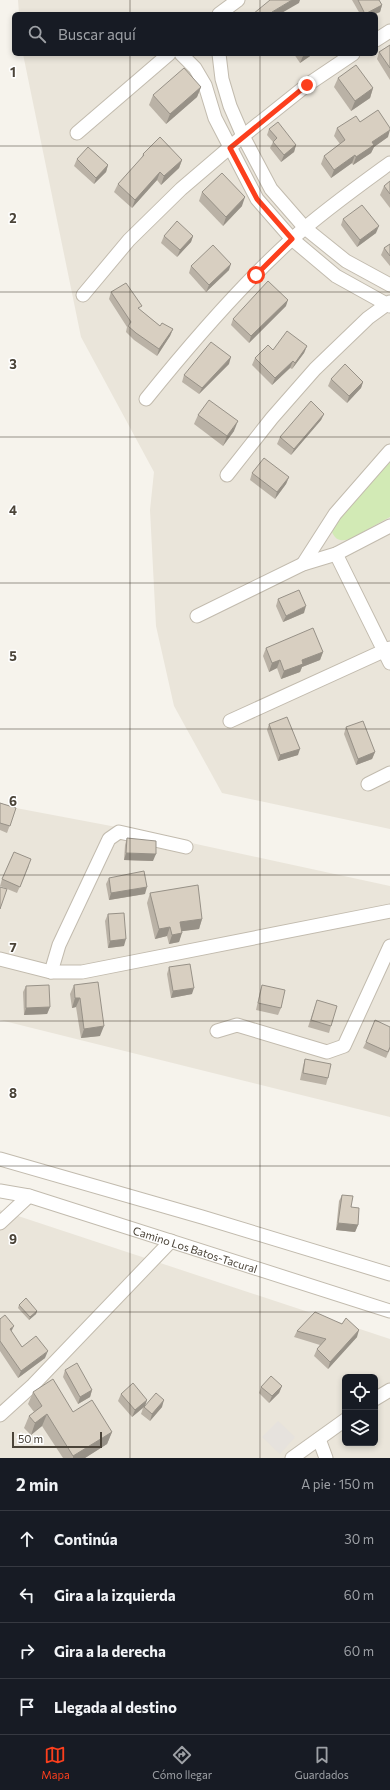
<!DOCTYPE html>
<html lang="es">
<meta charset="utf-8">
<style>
:root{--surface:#171b24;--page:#20242c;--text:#f1f3f6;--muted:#9ea1a6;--line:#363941;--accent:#fc3f1d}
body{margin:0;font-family:Commissioner,sans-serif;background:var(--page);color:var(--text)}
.controls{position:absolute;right:12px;bottom:12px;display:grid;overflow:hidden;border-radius:6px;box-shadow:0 2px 6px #0003}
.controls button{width:36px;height:36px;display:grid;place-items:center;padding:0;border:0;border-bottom:1px solid var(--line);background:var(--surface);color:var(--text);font:20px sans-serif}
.scale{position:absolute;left:12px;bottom:10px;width:90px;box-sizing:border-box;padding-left:4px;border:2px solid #4b4439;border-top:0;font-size:11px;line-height:14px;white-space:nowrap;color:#4b4439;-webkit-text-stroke:3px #fff;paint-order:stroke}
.stop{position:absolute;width:12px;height:12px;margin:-9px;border:3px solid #fc3f1d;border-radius:50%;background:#fff}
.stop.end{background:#fc3f1d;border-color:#fff;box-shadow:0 1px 4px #0008}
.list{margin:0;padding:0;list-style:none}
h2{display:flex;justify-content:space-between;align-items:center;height:52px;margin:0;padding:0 16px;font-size:17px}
h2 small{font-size:13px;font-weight:400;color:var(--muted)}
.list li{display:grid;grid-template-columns:26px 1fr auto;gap:12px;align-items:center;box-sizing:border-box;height:56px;padding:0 16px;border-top:1px solid var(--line)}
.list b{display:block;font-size:15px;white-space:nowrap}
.list em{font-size:13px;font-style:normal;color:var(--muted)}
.icon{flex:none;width:22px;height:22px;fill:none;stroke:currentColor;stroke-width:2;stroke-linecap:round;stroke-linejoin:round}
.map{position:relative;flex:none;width:390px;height:1458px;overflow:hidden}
.search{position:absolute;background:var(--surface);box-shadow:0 2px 6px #0003;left:12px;right:12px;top:12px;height:44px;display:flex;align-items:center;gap:10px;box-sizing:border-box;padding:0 14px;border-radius:6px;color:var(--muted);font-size:15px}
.sheet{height:276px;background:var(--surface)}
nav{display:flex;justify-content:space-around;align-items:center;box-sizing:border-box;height:56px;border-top:1px solid var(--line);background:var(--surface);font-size:11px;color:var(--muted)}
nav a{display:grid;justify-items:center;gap:2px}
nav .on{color:var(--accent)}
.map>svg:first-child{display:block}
.residential{fill:#eae5da;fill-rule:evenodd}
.industrial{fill:#e6e2dd}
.green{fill:#d2eab5}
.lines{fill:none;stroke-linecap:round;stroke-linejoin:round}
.minor-casing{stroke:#c2bbae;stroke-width:15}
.minor{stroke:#fff;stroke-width:13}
.wall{fill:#bab2a6}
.shaded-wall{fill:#979187}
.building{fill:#d8cfc1;stroke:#979187}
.route{stroke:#fc3f1d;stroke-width:5}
.grid{fill:none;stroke:#4b4439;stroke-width:1;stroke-opacity:0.55}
.labels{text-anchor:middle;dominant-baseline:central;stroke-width:3;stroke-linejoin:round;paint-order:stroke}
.street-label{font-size:11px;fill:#4b4439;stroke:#fff}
.grid-label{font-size:13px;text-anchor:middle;font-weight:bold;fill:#4b4439;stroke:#fff;stroke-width:3;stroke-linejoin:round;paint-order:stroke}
</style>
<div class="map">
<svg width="390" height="1458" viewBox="0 0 390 1458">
<rect width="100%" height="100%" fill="#f6f3ec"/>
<g class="residential">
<path d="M18,0H390V829L222,793L174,706L156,626L150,510L154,472L81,337L23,54H376V14H19Z"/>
<path d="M0,805L127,829L390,886V1117L0,1020Z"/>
<path d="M0,1210L390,1339V1458H0ZM345,1377H375V1443H345Z"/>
</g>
<path class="industrial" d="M278,1421L295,1437L280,1454L262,1437Z"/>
<path class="green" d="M390,461V517C383,521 377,524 370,528C359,534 339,550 332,532L341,514Z"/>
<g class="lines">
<g class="minor-casing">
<g id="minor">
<path d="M219,14L238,0"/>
<path d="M376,40L390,31"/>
<path d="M181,54L195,68L205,85L215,118L257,199L292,239L336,276L390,306"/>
<path d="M219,54L222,79L230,106L243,136L271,189L305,228L346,261L390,285"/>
<path d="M77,133L169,54"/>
<path d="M83,295L129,240L181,189L243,136L307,85L353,54"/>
<path d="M146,399C191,343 238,288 292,239C322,212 357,187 390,163"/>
<path d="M227,475L272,418L315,369L368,318L390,302"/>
<path d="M336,554L390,663"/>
<path d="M303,564L335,514L390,451"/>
<path d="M197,616L303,564L336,554L390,526"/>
<path d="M230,721L390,648"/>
<path d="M368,784L390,773"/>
<path d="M0,959L51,972H82L390,911"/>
<path d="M51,972L59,945L109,839L119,832L186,847"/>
<path d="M217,1031L237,1025L327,1052L344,1046L390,946"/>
<path d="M0,1159L202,1217L390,1274"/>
<path id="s1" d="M0,1191L29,1196L390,1311"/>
<path d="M0,1223L29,1196"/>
<path d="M375,1399L390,1390"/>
<path d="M0,1415L33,1385L171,1241"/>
<path d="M319,1439L326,1458"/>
<path d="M292,1458L345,1420"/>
</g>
</g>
<use href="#minor" class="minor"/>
</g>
<g class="wall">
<path d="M352,0H379L382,5L380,12L375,14H360Z"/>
<path d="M390,45V80L377,59L379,52Z"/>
<path d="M294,54H313L300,63Z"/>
<path d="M338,78L373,88L370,98L351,111L334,87Z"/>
<path d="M201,87L197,97L166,124L149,105L153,95Z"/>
<path d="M360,122L388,137L374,147L371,153L353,165L352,163L331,178L321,164L324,156L340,144L334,136L337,128Z"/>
<path d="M269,129L296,145L294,152L281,162L270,148L273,142L267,135Z"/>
<path d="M143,154L182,160L179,168L161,185L157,180L132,208L114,192L118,184L141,159Z"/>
<path d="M77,159L108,165L106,172L94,184L74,166Z"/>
<path d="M390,181V208L380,195L384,186Z"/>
<path d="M202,192L242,206L223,226L199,201Z"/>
<path d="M343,219L376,233L357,247L341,225Z"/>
<path d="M164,236H193L191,242L177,257L161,243Z"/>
<path d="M390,244V266L381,255L384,248Z"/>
<path d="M191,266L229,270L206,292L189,273Z"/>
<path d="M111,292L140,310L160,326L173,329L170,336L157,356L134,340L126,332L127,327L109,299Z"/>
<path d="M286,306L249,343L231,325L233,319Z"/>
<path d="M307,346L304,353L292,369L290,368L272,385L252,365L255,358L273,350Z"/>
<path d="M229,364L199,394L182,382L184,375Z"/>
<path d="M331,379L363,382L361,388L347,403L328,386Z"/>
<path d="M324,414L321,420L291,455L277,444L280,437Z"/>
<path d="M198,415L234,431L223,446L194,424Z"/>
<path d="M252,473L289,477L286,484L275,499L250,480Z"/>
<path d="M278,599L304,613L283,622L276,606Z"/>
<path d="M266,648L323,652L320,660L302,667L300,672L281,679L277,668L269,672L263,656Z"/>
<path d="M269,724L298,755L278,761L267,730Z"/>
<path d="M346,727L375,752L372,759L356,765L344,734Z"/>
<path d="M0,803L16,808L7,833L0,830Z"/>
<path d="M127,838L153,861L124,860L125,845Z"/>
<path d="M29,866L17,893L0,886L2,879Z"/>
<path d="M109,878L145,894L109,900L106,884Z"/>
<path d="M150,893L202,919L199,929L182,931L179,942L169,944L167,936L155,939L147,903Z"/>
<path d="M108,914L124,946L108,948L105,921Z"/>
<path d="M169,967L192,994L171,998L167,974Z"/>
<path d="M74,985L100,1036L81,1038L76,1007L72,1008L70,994Z"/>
<path d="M262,985L281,1008L278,1015L256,1010L260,992Z"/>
<path d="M26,986L50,1007L47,1014L24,1015L23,992Z"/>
<path d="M315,1006L331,1026L329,1033L308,1027Z"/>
<path d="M390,1027V1049L386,1058L363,1048L366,1042Z"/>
<path d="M305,1059L328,1078L326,1085L300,1080L303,1066Z"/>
<path d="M342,1195L351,1207L358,1225L355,1232L336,1230L339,1201Z"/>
<path d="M19,1305L37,1311L36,1314L29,1320L18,1308Z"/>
<path d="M0,1319L11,1332L22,1347L45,1358L18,1378L0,1351Z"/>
<path d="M297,1331L357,1337L328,1369L314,1356L317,1349L320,1345L294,1337Z"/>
<path d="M65,1370L92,1390L90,1397L78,1404L63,1377Z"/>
<path d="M282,1386L279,1393L269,1403L259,1393L261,1387Z"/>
<path d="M33,1392L73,1412L112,1432L107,1444L85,1458H63L42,1426L31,1435L24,1428L29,1416L34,1412L28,1404Z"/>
<path d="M121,1394L147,1400L145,1405L162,1407L150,1421L141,1414L143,1408L132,1417L118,1401Z"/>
</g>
<g class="shaded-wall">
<path d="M292,0H300L299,3L280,14H271L272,12Z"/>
<path d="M382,5L380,12L375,14H365Z"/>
<path d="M306,54H313L300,63L303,56Z"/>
<path d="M201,87L197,97L166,124L170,114Z"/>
<path d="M373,88L370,98L351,111L355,101Z"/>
<path d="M390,130L388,137L374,147L371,153L353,165L356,157L372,142Z"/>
<path d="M296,145L294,152L281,162L284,155Z"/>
<path d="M355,155L352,163L331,178L334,170Z"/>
<path d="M182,160L179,168L161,185L164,176Z"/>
<path d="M108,165L106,172L94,184L96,178Z"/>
<path d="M160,172L157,180L132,208L135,200Z"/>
<path d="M245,197L242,206L223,226L226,217Z"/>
<path d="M379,226L376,233L357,247L360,240Z"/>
<path d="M193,236L191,242L177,257L180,250Z"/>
<path d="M231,264L229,270L206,292L209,285Z"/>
<path d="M288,300L286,306L249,343L251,336Z"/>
<path d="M173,329L170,336L157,356L159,349Z"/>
<path d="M307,346L304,353L292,369L295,363Z"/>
<path d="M231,357L229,364L199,394L202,388Z"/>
<path d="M293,361L290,368L272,385L275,378Z"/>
<path d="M363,382L361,388L347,403L349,396Z"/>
<path d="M324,414L321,420L291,455L294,449Z"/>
<path d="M238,421L234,431L223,446L227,436Z"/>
<path d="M289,477L286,484L275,499L277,492Z"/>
<path d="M306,606L304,613L283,622L286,616Z"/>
<path d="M323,652L320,660L302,667L300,672L281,679L284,671L302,660Z"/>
<path d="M280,660L277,668L269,672L272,663Z"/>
<path d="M300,749L298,755L278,761L280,755Z"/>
<path d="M375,752L372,759L356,765L358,759Z"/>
<path d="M126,853L156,854L153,861L124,860Z"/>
<path d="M147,887L145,894L109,900L111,893Z"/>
<path d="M202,919L199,929L176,932L180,922Z"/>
<path d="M170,927L167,936L155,939L159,929Z"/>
<path d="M182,933L179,942L169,944L172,935Z"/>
<path d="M126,939L124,946L108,948L110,941Z"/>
<path d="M194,988L192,994L171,998L173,991Z"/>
<path d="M75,998H80L76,1007L72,1008Z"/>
<path d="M50,1007L47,1014L24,1015L26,1008Z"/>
<path d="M104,1026L100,1036L81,1038L84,1029Z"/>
<path d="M338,1223L358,1225L355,1232L336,1230Z"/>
<path d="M37,1311L36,1314L29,1320L30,1317Z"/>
<path d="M14,1326L11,1332L10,1329Z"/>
<path d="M359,1330L357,1337L328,1369L330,1362Z"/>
<path d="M48,1351L45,1358L18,1378L21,1371Z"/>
<path d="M282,1386L279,1393L269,1403L272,1396Z"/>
<path d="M92,1390L90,1397L78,1404L80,1397Z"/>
<path d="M147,1400L145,1406L132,1417L135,1410Z"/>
<path d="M164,1400L162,1407L150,1421L152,1414Z"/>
<path d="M47,1414L42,1426L31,1435L35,1423Z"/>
<path d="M112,1432L107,1444L85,1458H73V1456Z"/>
</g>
<g class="building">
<path d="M270,0H292L272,12L273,14H253Z"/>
<path d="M358,0H379L382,5L365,14Z"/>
<path d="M390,45V68L379,52Z"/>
<path d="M301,54H306L303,56Z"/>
<path d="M356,65L373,88L355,101L338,78Z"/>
<path d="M184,68L201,87L170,114L153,95Z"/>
<path d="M378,110L390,128V130L372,142L374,145L356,157L355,155L334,170L324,156L345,140L337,128L356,116L360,122Z"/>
<path d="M278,122L296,145L284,155L273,142L277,138L269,129Z"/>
<path d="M160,137L182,160L164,176L160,172L135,200L118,184L144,155L143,154Z"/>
<path d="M88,147L108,165L96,178L77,159Z"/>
<path d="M222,173L245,197L226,217L202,192Z"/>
<path d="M390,181V194L384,186Z"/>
<path d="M362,205L379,226L360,240L343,219Z"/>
<path d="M177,221L193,236L180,250L164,236Z"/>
<path d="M390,244V256L384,248Z"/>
<path d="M213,245L231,264L209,285L191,266Z"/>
<path d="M268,281L288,300L251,336L233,319Z"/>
<path d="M126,283L142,306L138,308L160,326L162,323L173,329L159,349L136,333L128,326L131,322L111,292Z"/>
<path d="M287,331L307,346L295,363L293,361L275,378L255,358L268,345L273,350Z"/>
<path d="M211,342L231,357L202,388L184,375Z"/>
<path d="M345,364L363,382L349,396L331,379Z"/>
<path d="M209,400L238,421L227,436L198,415Z"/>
<path d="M311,401L324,414L294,449L280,437Z"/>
<path d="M264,458L289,477L277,492L252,473Z"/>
<path d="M299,590L306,606L286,616L278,599Z"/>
<path d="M313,628L323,652L302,660L303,664L284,671L280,660L272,663L266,648Z"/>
<path d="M287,717L300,749L280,755L269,724Z"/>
<path d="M363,721L375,752L358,759L346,727Z"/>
<path d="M0,803L16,808L10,826L0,823Z"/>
<path d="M127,838L156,841V854L126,853Z"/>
<path d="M14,852L31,859L20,887L2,879Z"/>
<path d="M144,871L147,887L111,893L109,878Z"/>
<path d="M198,885L202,919L180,922L182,933L172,935L170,927L159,929L150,893Z"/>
<path d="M0,887L7,889L0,909Z"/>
<path d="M124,913L126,939L110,941L108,914Z"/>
<path d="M190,964L194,988L173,991L169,967Z"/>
<path d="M98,982L104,1026L84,1029L80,998H75L74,985Z"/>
<path d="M49,985L50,1007L26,1008V986Z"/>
<path d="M262,985L285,990L281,1008L258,1003Z"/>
<path d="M317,1000L337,1006L331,1026L311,1020Z"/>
<path d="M375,1020L390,1027V1047L388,1052L366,1042Z"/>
<path d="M305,1059L331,1064L328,1078L303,1073Z"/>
<path d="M342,1195L353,1196L351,1207L359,1208L358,1225L338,1223Z"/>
<path d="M26,1298L37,1311L30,1317L19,1305Z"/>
<path d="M315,1312L342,1324L346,1318L359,1330L330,1362L317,1349L326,1339L297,1331Z"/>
<path d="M5,1315L14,1326L10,1329L22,1347L36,1336L48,1351L21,1371L0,1341V1319Z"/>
<path d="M77,1363L92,1390L80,1397L65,1370Z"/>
<path d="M271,1376L282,1386L272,1396L261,1387Z"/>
<path d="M53,1379L73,1412L92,1400L112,1432L73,1456L47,1414L35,1423L29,1416L42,1406L33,1392Z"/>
<path d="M133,1383L147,1400L135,1410L121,1394Z"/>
<path d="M156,1393L164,1400L152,1414L144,1407Z"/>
</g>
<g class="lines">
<path class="route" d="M256,275L292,239L257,199L230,148L307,85"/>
</g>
<path class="grid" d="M130,0V14M260,0V14M130,54V1458M260,54V1458M0,146H390M0,292H390M0,437H390M0,583H390M0,729H390M0,875H390M0,1021H390M0,1166H390M0,1312H390"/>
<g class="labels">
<g class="street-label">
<text stroke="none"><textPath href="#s1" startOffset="204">Camino Los Batos-Tacural</textPath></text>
</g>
</g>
<g class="grid-label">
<text x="13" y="77">1</text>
<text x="13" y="223">2</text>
<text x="13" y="369">3</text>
<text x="13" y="515">4</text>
<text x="13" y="661">5</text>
<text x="13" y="806">6</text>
<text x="13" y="952">7</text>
<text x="13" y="1098">8</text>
<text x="13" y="1244">9</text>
</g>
</svg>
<div class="controls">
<button><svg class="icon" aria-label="locate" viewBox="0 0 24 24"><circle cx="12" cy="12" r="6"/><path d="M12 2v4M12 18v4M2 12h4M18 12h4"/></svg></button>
<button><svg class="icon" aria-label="layers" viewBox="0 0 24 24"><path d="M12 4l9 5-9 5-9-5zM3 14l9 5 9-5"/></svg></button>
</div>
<div class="scale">50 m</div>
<div class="stop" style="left:256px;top:275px"></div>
<div class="stop end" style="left:307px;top:85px"></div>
<div class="search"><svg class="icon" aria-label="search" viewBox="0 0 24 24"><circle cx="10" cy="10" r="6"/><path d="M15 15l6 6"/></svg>Buscar aquí</div>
</div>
<section class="sheet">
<h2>2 min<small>A pie · 150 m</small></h2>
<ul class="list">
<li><svg class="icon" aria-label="ahead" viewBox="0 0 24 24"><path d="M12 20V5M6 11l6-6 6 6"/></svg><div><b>Continúa</b></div><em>30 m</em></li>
<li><svg class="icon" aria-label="left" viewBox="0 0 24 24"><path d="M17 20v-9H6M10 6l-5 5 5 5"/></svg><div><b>Gira a la izquierda</b></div><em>60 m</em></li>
<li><svg class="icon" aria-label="right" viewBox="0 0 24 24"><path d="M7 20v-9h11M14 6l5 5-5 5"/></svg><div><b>Gira a la derecha</b></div><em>60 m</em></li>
<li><svg class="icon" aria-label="arrive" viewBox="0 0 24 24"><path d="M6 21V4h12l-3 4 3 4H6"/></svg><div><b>Llegada al destino</b></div></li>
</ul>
</section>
<nav>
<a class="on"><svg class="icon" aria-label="map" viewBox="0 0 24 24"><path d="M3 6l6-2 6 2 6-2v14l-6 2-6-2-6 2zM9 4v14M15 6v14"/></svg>Mapa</a>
<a><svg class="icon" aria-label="directions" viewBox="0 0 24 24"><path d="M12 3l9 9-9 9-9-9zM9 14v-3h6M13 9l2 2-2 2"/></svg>Cómo llegar</a>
<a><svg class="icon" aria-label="saved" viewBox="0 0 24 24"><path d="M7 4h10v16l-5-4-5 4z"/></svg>Guardados</a>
</nav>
